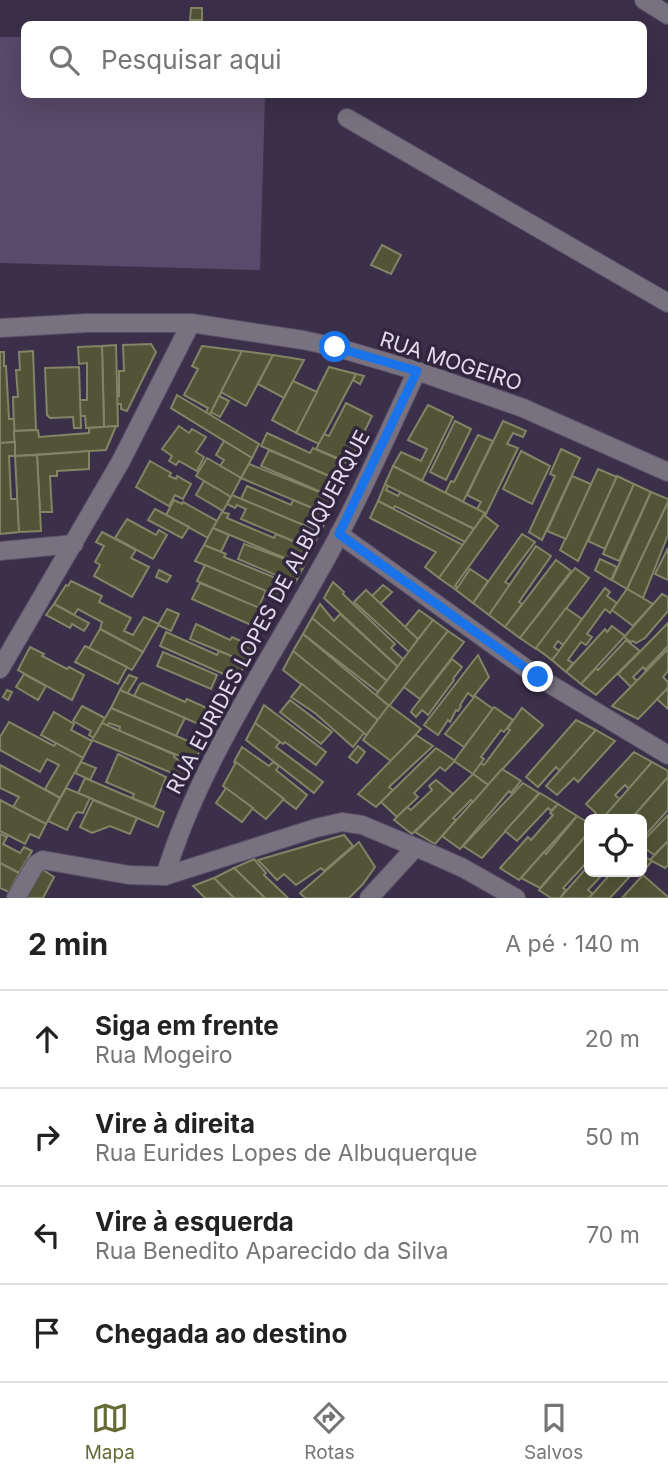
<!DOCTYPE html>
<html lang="pt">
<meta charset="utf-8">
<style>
:root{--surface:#fff;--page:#f6f6f6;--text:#222;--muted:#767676;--line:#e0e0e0;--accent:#666a33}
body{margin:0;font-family:Inter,sans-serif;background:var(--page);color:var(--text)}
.controls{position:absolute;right:21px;bottom:21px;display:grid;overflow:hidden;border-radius:10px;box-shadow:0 7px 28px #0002}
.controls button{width:63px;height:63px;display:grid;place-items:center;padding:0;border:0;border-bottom:2px solid var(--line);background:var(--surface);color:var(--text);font:35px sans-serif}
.stop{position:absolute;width:21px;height:21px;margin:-16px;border:5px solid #1a73e8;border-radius:50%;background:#fff}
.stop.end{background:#1a73e8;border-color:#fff;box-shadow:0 2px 7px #0008}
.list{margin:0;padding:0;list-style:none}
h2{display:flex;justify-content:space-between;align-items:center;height:91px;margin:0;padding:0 28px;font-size:30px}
h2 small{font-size:23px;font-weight:400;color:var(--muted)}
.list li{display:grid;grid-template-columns:46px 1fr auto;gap:21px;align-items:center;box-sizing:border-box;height:98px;padding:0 28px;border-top:2px solid var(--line)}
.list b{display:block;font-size:26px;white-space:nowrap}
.list p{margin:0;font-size:23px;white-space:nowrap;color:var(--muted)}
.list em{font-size:23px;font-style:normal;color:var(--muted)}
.icon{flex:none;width:38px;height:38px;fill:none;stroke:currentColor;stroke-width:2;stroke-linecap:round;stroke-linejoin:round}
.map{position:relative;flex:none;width:668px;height:898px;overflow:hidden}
.search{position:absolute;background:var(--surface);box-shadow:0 7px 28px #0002;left:21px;right:21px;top:21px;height:77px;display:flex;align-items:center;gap:18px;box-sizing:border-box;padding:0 24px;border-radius:10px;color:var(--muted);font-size:26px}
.sheet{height:483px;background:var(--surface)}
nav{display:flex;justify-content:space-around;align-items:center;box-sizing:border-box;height:98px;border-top:2px solid var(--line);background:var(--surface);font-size:19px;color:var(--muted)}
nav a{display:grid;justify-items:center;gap:4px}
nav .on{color:var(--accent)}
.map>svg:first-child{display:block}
.green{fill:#574a6a}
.building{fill:#515436;stroke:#818565;stroke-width:2}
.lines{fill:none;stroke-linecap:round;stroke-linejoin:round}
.minor-casing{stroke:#584f66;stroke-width:20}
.minor{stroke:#777180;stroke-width:18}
.route{stroke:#1a73e8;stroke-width:9}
.labels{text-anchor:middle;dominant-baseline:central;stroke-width:7;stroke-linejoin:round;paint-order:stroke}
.street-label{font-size:21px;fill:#e2dbec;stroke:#30263e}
</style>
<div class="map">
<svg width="668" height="898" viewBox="0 0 668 898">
<rect width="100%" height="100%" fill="#3a3049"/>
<path class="green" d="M0,37H24V94L265,95L260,270L0,263Z"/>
<g class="building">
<path d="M191,8H202V20H190Z"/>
<path d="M382,245L401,255L391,274L371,265Z"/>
<path d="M151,344L156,352L127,411L121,409V404H117V396H119V371H124L123,345Z"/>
<path d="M116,345L118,426L104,427L102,346Z"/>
<path d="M102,346L104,427L86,428L85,416H80V400H87V363L79,364L78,347Z"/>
<path d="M202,346L242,351L210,415L206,412L208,408L184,395L198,369L192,366Z"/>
<path d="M33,351L36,430L14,431L13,397H18L16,370H20L19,352Z"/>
<path d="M242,351L273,355L246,406L221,392Z"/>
<path d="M0,352H4V366H6L9,419H14L15,442L0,443Z"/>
<path d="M273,355L304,360L284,398L258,384Z"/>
<path d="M79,367L81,428H74L73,417L50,418L47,415L45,368Z"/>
<path d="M329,367L356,374L319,444L296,433Z"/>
<path d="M356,374L364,376L360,384L353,380Z"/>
<path d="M293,381L317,392L296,433L272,420Z"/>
<path d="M177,395L259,444L252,458L171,408Z"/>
<path d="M219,396L229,401L220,417L211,412Z"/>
<path d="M346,403L372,416L349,463L316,449L324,434L329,436Z"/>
<path d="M428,405L453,417L422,481L393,466L401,452L421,461L427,449L408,440Z"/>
<path d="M455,421L471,429L446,480L430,472Z"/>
<path d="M503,421L526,431L523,437L513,433L507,444L518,448L486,514L477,509L481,502L467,495Z"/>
<path d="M116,426L106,450L15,456L14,431L38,430L39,437L89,433V428Z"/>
<path d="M179,426L189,433L192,429L206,437L196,452L204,457L197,471L179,461L176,465L169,461L172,456L162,449Z"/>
<path d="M267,433L310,453L313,448L354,466L345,483L261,446Z"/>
<path d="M478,435L493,441L463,502L445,493L451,481L454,482Z"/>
<path d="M224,441L252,458L241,478L220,466L224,460L216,455Z"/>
<path d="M15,442V456H9L11,499H18L19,532L0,534V443Z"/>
<path d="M561,449L580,458L542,540L529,532L555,476L550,474Z"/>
<path d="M269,450L345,483L337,499L261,466Z"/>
<path d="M89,451V469L57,471V476H50L52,512H40L37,455Z"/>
<path d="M521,451L550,466L532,504L503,489Z"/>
<path d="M37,455L41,531L19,532L15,456Z"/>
<path d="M207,458L241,478L231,497L196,476Z"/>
<path d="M150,461L171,473L169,476L176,479L177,476L191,484L183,499L175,495L169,506L136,487Z"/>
<path d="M249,464L337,499L329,515L241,478Z"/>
<path d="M393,466L477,509L485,513L474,529L388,486L385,484Z"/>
<path d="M598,469L617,477L578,561L560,550Z"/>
<path d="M572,476L591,484L566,539L547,531Z"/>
<path d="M617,476L634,484L605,549L588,541Z"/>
<path d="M204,481L231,497L223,511L196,495Z"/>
<path d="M385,484L388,486L386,490L398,496L400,492L474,529L465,542L395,506L393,509L378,501Z"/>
<path d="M634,484L651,492L619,561L603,554Z"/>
<path d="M247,486L291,505L293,500L329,515L320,532L241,499Z"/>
<path d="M651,492L668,499V502L627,589L612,580Z"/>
<path d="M232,495L320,532L312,549L241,519L246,509L237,505L235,508L227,504Z"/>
<path d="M174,500L182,504L183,502L217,521L208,538L166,515Z"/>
<path d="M378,501L463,545L439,578L425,567L436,552L370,518Z"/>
<path d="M668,502V535L643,598L627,589Z"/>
<path d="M155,509L189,527L182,538L148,520Z"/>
<path d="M222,512L229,514L227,518L274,538L276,534L312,549L304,566L213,528Z"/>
<path d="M484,515L498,526L455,586L457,587L456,590L439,578Z"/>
<path d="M127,519L156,535L159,530L167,535L153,559L115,538Z"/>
<path d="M213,528L229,535L221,552L204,545Z"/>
<path d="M102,532L136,550L131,558L149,567L132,597L94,576L100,565L95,562L104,546L96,542Z"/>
<path d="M522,534L535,542L505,582L510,585L489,615L473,603Z"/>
<path d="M244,544L304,566L295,583L238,559Z"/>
<path d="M204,545L226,554L224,557L276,578L277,575L293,582L284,599L195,561Z"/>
<path d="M536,546L551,556L519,602L522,604L505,627L489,615Z"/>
<path d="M668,548V580L655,574Z"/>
<path d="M600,559L617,567L611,580L595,570Z"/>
<path d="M556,560L571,571L520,638L505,627Z"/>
<path d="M205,565L266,591L258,608L197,581Z"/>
<path d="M575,568L589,578L536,649L520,638Z"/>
<path d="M470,569L488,581L473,603L456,590Z"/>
<path d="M159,570L171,576L167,582L156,577Z"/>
<path d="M71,581L102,596L99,602L131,618L124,631L133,635L144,617L159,624L143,652L100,629L102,622L78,609L74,615L54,604L66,585L68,586Z"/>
<path d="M333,582L344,592L343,594L395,644L391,648L403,659L398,667L324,598Z"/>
<path d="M200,583L274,614L265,631L192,599Z"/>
<path d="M383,585L392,592L380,604L372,596Z"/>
<path d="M605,588L610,592L607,596L617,603L610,613L605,609L587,634L592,637L586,645L581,642L568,660L573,663L566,672L552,660Z"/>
<path d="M627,589L653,604L633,626L612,610Z"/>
<path d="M366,590L418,639L409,652L354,602Z"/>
<path d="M662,594L668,597V611L645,638L636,643L633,641L631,642L624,637Z"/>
<path d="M54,604L89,623L84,631L72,624L70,628L46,615Z"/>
<path d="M320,604L334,621L340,614L398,667L387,681L312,618Z"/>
<path d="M566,608L582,619L563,645L558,641L554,647L559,651L552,660L536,648Z"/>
<path d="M167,609L179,614L171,631L158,625Z"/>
<path d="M419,610L433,620L418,639L405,627Z"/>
<path d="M312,618L387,681L378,692L303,634Z"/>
<path d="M433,620L448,631L389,706L376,695Z"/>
<path d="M668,623V646L645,670L643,667L633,677L637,681L631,687L618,674Z"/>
<path d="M196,624L230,640L232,637L254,647L246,662L190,639Z"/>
<path d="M612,626L625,636L581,684L566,672L605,629L607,632Z"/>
<path d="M100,629L143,652L132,670L89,648Z"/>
<path d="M448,631L464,642L420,699L404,687Z"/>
<path d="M166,632L217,655L219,651L246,662L237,680L160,646Z"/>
<path d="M303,634L389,706L378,720L293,651Z"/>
<path d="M626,640L640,651L596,695L581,684L596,668L598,670Z"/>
<path d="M85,646L127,667L118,684L75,662Z"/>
<path d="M30,647L44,654L42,656L67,669L69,667L84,675L72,700L18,670Z"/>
<path d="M668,649V671L663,677L668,682V688L638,719L612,706Z"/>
<path d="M293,651L378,720L366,735L283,670Z"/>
<path d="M163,652L217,675L211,689L157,666Z"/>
<path d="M478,655L489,677L473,697L468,693L460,705L461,706L458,711L456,710L450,722L448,720L438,735L424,725Z"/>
<path d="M452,659L462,667L453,679L454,680L428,715L422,710L416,717L411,712L412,710Z"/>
<path d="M24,674L46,686L38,700L16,687Z"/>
<path d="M129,675L137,678L127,694L120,690Z"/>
<path d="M143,683L185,702L187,699L220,714L210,729L134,696L140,684Z"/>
<path d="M302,684L364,733L353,747L315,713L291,697Z"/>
<path d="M668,688V709L657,699Z"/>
<path d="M7,690L12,692L8,700L3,697Z"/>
<path d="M120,690L185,718L176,736L111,708Z"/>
<path d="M475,696L493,709L464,747L445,734Z"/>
<path d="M290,700L332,732L321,744L280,712Z"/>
<path d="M264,705L326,752L316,765L285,742L283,744L280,742L255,723Z"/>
<path d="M389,705L421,729L391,761L363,740Z"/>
<path d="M82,706L105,718L94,738L89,735L91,731L73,721Z"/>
<path d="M494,707L513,720L504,732L501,730L481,757L484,759L473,774L454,761Z"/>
<path d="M111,708L202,747L194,762L119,731L120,727L109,723L107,726L102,723Z"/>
<path d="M522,708L543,725L488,785L473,774L481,763L484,765L510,730L507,729Z"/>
<path d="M54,712L74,724L71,730L92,741L83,758L41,735Z"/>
<path d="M576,720L596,730L560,771L556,767L538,787L526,777Z"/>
<path d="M9,722L54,746L56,743L83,758L60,798L45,789L59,765L47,759L40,772L0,750V737Z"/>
<path d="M102,723L175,755L174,757L189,766L184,778L92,740Z"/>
<path d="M255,723L280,742L276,747L323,782L314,793L246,740Z"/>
<path d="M596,730L615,741L578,782L574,778L557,795L546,786Z"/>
<path d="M416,735L433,746L389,787L393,790L376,807L358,794Z"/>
<path d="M358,746L365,752L357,763L349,757Z"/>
<path d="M242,747L269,766L273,762L279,766L276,770L307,795L296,809L234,762Z"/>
<path d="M436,748L455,761L445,771L440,767L414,793L418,797L397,817L381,802Z"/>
<path d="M634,752L652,762L629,789L625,785L615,795L620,799L602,819H590L596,813L586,804Z"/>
<path d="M118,754L166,777L154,807L132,798L134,794L106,782Z"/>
<path d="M81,762L96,768L90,780L75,773Z"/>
<path d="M236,762L284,799L266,819L223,786Z"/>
<path d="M652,762L668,771V777L631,819H602Z"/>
<path d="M0,765L60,798L46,824L13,807L19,797L0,788Z"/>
<path d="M502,769L521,781L511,793L509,791L460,849L442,836Z"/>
<path d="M473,774L488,785L473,802L471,800L453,818L456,820L435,844L415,832Z"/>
<path d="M668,777V810L642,839V819H631Z"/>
<path d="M85,778L164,812L158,827L78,793Z"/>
<path d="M436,780L453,794L412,834L394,820L407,807L411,810L432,790L429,786Z"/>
<path d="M523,783L539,793L482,858L463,846Z"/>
<path d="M66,788L90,798L83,813L78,812L75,814L67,830L48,821Z"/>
<path d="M226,788L253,808L242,822L216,803Z"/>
<path d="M540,793L558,804L551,811L548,808L517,841L505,831Z"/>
<path d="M0,800L46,824L39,838L30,834L25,844L0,831Z"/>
<path d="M93,800L137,818L130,834L110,826L92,833L80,827Z"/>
<path d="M558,804L577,816L519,880L500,868L528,837L531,840L553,815L550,813Z"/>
<path d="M668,815V841L654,855L642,846V842Z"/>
<path d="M577,816L589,823V832L540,888L521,878L544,852L546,854Z"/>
<path d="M589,832V860L563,888L566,890L560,898H551L539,890Z"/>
<path d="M0,834L7,837L3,844L20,853L24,847L32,851L19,873L0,863Z"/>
<path d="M344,835L353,846L324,871L321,868L296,885L284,874L277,880L258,860Z"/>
<path d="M668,841V865L665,868L650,860Z"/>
<path d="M359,842L375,867L363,884L349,898H305L300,893Z"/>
<path d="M642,855L652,861L642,873L641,872Z"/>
<path d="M254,859L266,873L264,875L288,898H265L234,868Z"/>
<path d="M0,863L19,873L9,892L0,888Z"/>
<path d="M589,865V872H605L588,890L593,894L589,898H560Z"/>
<path d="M40,868L54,877L43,898H24Z"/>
<path d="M234,868L265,898H234L214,878Z"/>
<path d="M612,872H634L610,898H589Z"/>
<path d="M643,875L668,897V898H622Z"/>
<path d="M214,878L234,898H205L193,886Z"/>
</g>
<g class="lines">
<g class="minor-casing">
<g id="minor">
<path d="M644,0L668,15"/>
<path d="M347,118L668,303"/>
<path d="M0,328L87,323H191L303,340L335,347L417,371L523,408L668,472"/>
<path d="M339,534L538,677L668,755"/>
<path d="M0,551L74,544"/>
<path d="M0,669L121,461L191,323"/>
<path d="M165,876C202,754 280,647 339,535C367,482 391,426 417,371"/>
<path d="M16,898L35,865L43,860L129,875L165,876L316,828L342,822L362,825L434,855L463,868L516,898"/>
<path d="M369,898L415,848"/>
</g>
</g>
<use href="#minor" class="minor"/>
</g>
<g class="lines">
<path class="route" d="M335,347L417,371L339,534L538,677"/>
</g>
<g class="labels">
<g class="street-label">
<text transform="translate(451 361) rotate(18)">RUA MOGEIRO</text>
<text transform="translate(268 612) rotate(-62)">RUA EURIDES LOPES DE ALBUQUERQUE</text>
</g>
</g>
</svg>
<div class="controls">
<button><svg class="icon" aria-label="locate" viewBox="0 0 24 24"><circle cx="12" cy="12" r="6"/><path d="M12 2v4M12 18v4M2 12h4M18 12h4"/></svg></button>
</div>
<div class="stop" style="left:335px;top:347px"></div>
<div class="stop end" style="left:538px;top:677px"></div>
<div class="search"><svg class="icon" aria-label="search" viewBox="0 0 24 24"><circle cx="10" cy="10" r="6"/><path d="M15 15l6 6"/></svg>Pesquisar aqui</div>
</div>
<section class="sheet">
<h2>2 min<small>A pé · 140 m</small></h2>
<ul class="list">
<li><svg class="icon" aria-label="ahead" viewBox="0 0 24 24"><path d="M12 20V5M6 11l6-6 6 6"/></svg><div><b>Siga em frente</b><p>Rua Mogeiro</p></div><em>20 m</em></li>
<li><svg class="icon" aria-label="right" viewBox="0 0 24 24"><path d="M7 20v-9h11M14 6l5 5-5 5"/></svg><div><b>Vire à direita</b><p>Rua Eurides Lopes de Albuquerque</p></div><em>50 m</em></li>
<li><svg class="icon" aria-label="left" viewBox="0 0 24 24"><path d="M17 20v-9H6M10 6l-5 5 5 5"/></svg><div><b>Vire à esquerda</b><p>Rua Benedito Aparecido da Silva</p></div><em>70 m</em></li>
<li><svg class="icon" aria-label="arrive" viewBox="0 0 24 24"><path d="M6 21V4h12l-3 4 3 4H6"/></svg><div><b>Chegada ao destino</b></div></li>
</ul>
</section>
<nav>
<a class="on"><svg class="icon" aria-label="map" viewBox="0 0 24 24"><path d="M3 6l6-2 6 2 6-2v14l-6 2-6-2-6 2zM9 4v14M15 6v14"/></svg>Mapa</a>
<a><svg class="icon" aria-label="directions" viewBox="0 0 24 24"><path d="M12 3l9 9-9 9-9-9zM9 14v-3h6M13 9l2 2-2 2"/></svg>Rotas</a>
<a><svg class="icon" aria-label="saved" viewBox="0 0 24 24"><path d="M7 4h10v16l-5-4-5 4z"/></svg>Salvos</a>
</nav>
